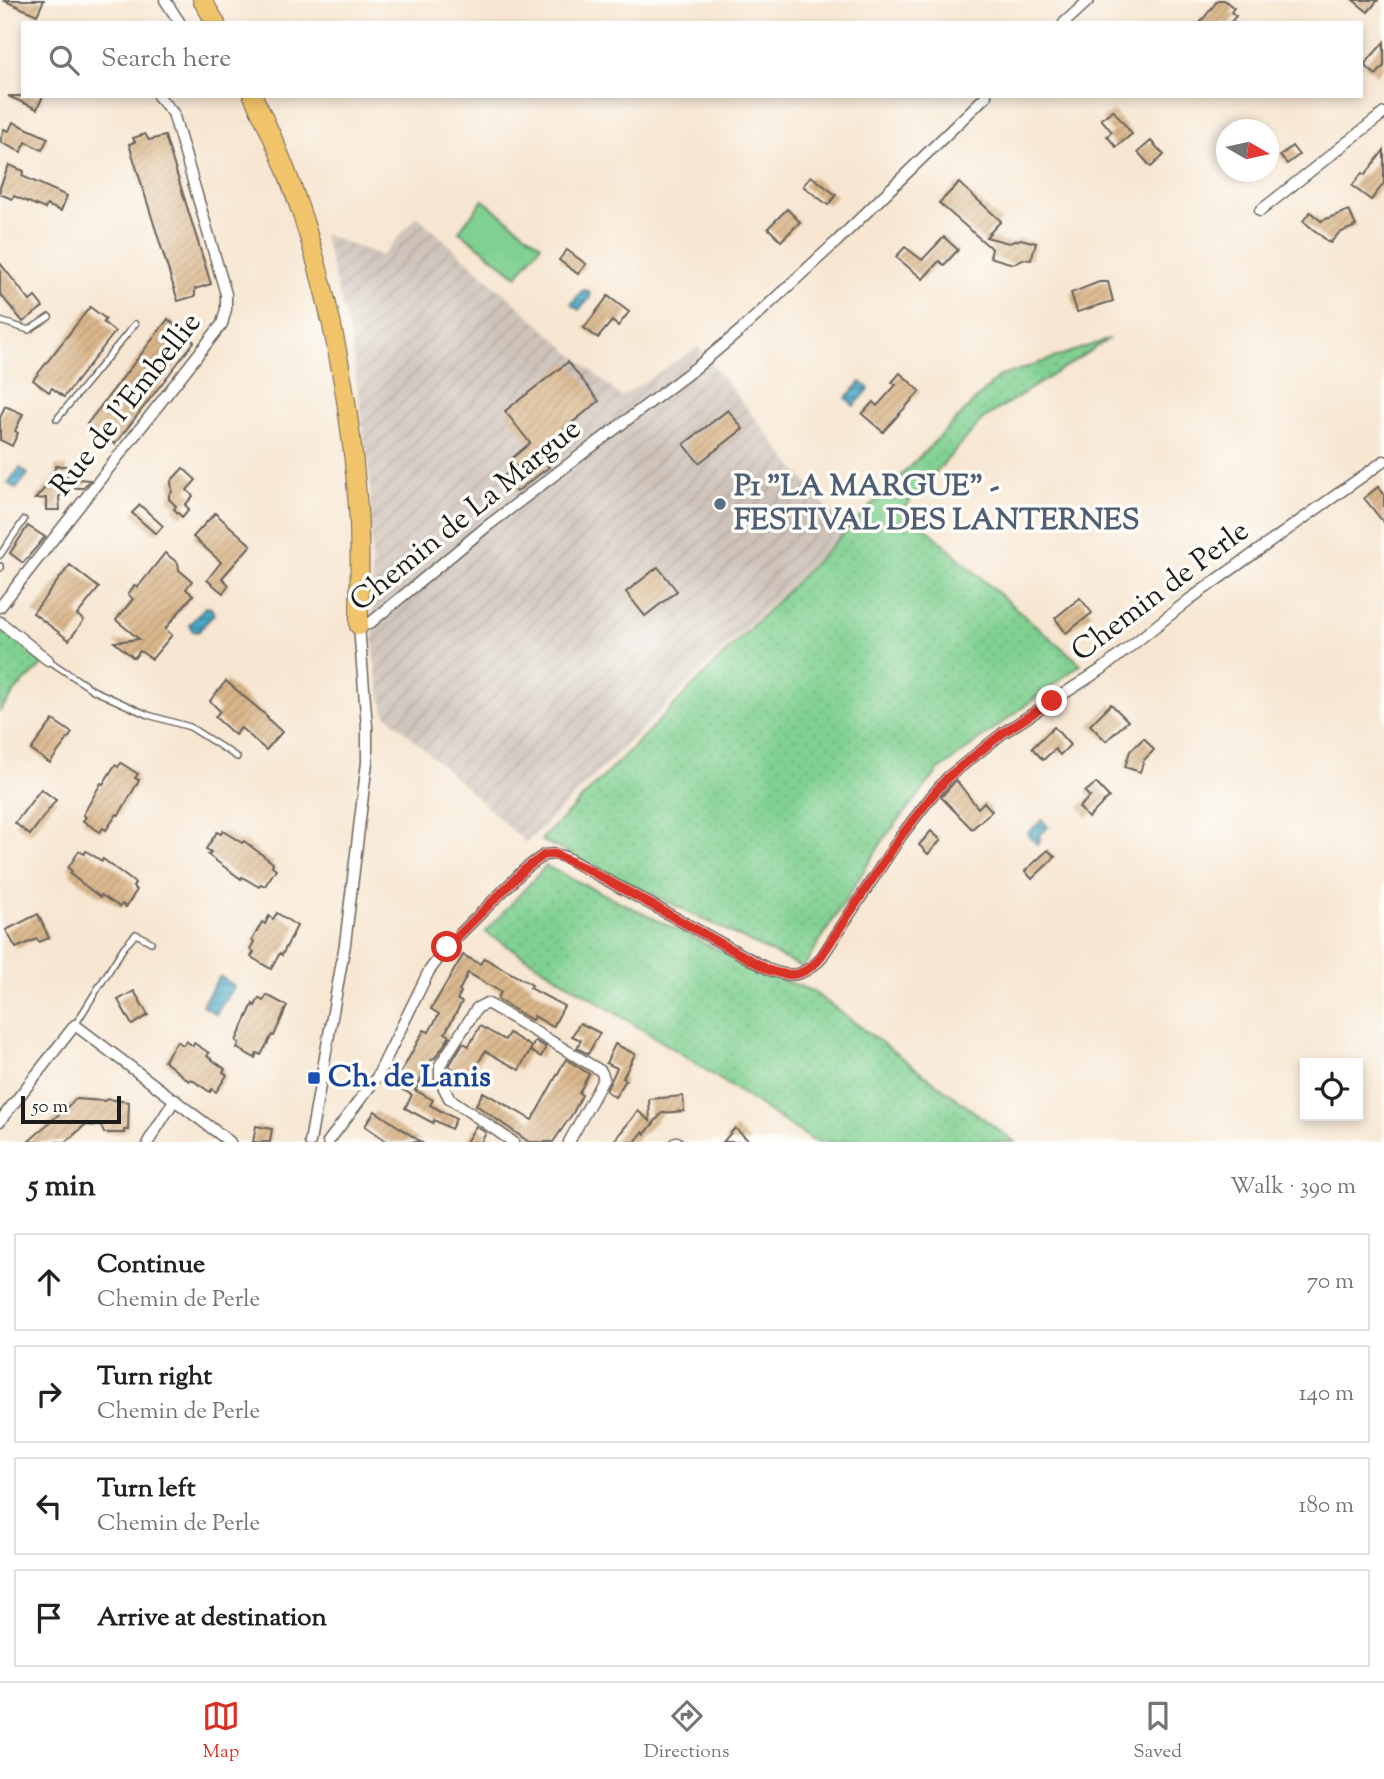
<!DOCTYPE html>
<meta charset="utf-8">
<style>
:root{--surface:#fff;--page:#f6f6f6;--text:#202124;--muted:#757577;--line:#e0e0e0;--accent:#d93025}
body{margin:0;font-family:"Sorts Mill Goudy",serif;background:var(--page);color:var(--text)}
.controls{position:absolute;right:21px;bottom:21px;display:grid;overflow:hidden;border-radius:0px;box-shadow:0 4px 10px #0003}
.controls button{width:63px;height:63px;display:grid;place-items:center;padding:0;border:0;border-bottom:2px solid var(--line);background:var(--surface);color:var(--text);font:35px sans-serif}
.compass{position:absolute;left:1216px;top:119px;width:63px;height:63px;border-radius:50%;background:var(--surface);box-shadow:0 4px 10px #0003;rotate:99deg}
.scale{position:absolute;left:21px;bottom:18px;width:100px;box-sizing:border-box;padding-left:7px;border:4px solid #1c1c1c;border-top:0;font-size:19px;line-height:24px;white-space:nowrap;color:#1c1c1c;-webkit-text-stroke:5px #fdfcf7;paint-order:stroke}
.stop{position:absolute;width:21px;height:21px;margin:-16px;border:5px solid #d93025;border-radius:50%;background:#fff}
.stop.end{background:#d93025;border-color:#fff;box-shadow:0 2px 7px #0008}
.list{margin:0;padding:0;list-style:none}
h2{display:flex;justify-content:space-between;align-items:center;height:91px;margin:0;padding:0 28px;font-size:30px}
h2 small{font-size:23px;font-weight:400;color:var(--muted)}
.list li{display:grid;grid-template-columns:46px 1fr auto;gap:21px;align-items:center;box-sizing:border-box;height:98px;margin:0 14px 14px;padding:0 14px;border:2px solid var(--line);border-radius:0px}
.list b{display:block;font-size:26px;white-space:nowrap}
.list p{margin:0;font-size:23px;white-space:nowrap;color:var(--muted)}
.list em{font-size:23px;font-style:normal;color:var(--muted)}
.icon{flex:none;width:38px;height:38px;fill:none;stroke:currentColor;stroke-width:2;stroke-linecap:round;stroke-linejoin:round}
.map{position:relative;flex:none;width:1384px;height:1142px;overflow:hidden}
.search{position:absolute;background:var(--surface);box-shadow:0 4px 10px #0003;left:21px;right:21px;top:21px;height:77px;display:flex;align-items:center;gap:18px;box-sizing:border-box;padding:0 24px;border-radius:0px;color:var(--muted);font-size:26px}
.sheet{height:539px;background:var(--surface)}
nav{display:flex;justify-content:space-around;align-items:center;box-sizing:border-box;height:98px;border-top:2px solid var(--line);background:var(--surface);font-size:19px;color:var(--muted)}
nav a{display:grid;justify-items:center;gap:4px}
nav .on{color:var(--accent)}
.map>svg:first-child{display:block}
.industrial{fill:url(#industrial-furrows)}
.grass{fill:url(#grass-dots);stroke:#4e7656;stroke-width:2}
.garden{fill:#80d091;stroke:#4e7656;stroke-width:2}
.water{fill:url(#water-rules);stroke:#326272;stroke-width:2}
.building{fill:url(#building-hatch)}
.lines{fill:none;stroke-linecap:round;stroke-linejoin:round}
.service-casing{stroke:#69635c;stroke-width:8}
.minor-casing{stroke:#69635c;stroke-width:13}
.primary-casing{stroke:#69635c;stroke-width:20}
.service{stroke:#fff;stroke-width:5}
.minor{stroke:#fff;stroke-width:10}
.primary{stroke:#f1c36a;stroke-width:18}
.route{stroke:#d93025;stroke-width:9}
.service-dot{fill:#5c6f8a;stroke:#fdfcf7;stroke-width:2.5}
.transit-dot{fill:#1a4fb4;stroke:#fdfcf7;stroke-width:2.5}
.labels{text-anchor:middle;dominant-baseline:central;stroke-width:7;stroke-linejoin:round;paint-order:stroke}
.street-label{font-size:30px;fill:#1c1c1c;stroke:#fdfcf7}
.service-label{font-size:30px;font-weight:bold;fill:#4e5e75;stroke:#fdfcf7;text-anchor:start}
.transit-label{font-size:30px;font-weight:bold;fill:#164399;stroke:#fdfcf7;text-anchor:start}
</style>
<div class="map">
<svg width="1384" height="1142" viewBox="0 0 1384 1142">
<defs>
<pattern id="industrial-furrows" width="10" height="10" patternUnits="userSpaceOnUse" patternTransform="scale(1.75)"><rect width="10" height="10" fill="#cec2b9"/><path d="M-1 1l2-2M0 10L10 0M9 11l2-2" fill="none" stroke="#b0a69e"/></pattern>
<pattern id="grass-dots" width="8" height="8" patternUnits="userSpaceOnUse" patternTransform="scale(1.75)"><rect width="8" height="8" fill="#80d091"/><path d="M2 2h.1M6 6h.1" fill="none" stroke="#6eb27c" stroke-width="1.8" stroke-linecap="round"/></pattern>
<pattern id="water-rules" width="6" height="5" patternUnits="userSpaceOnUse" patternTransform="scale(1.75)"><rect width="6" height="5" fill="#48a9c7"/><path d="M0 2.5h6" fill="none" stroke="#3b89a1"/></pattern>
<pattern id="building-hatch" width="6" height="6" patternUnits="userSpaceOnUse" patternTransform="scale(1.75)"><rect width="6" height="6" fill="#dab68b"/><path d="M-1 1l2-2M0 6l6-6M5 7l2-2" fill="none" stroke="#ba9c77"/></pattern>
</defs>
<rect width="100%" height="100%" fill="#fdfcf7"/>
<filter id="ink" filterUnits="userSpaceOnUse"><feTurbulence type="fractalNoise" baseFrequency=".0143" numOctaves="2"/><feDisplacementMap in="SourceGraphic" scale="14" xChannelSelector="R" yChannelSelector="G"/><feConvolveMatrix kernelMatrix="1 2 1 2 8 2 1 2 1" color-interpolation-filters="sRGB"/></filter>
<filter id="wash" filterUnits="userSpaceOnUse"><feTurbulence type="fractalNoise" baseFrequency=".00686" numOctaves="4" result="noise"/><feDisplacementMap in="SourceGraphic" scale="28" xChannelSelector="R" yChannelSelector="G"/><feGaussianBlur stdDeviation="1.57" result="paint"/><feColorMatrix in="noise" values="0 0 0 0 0 0 0 0 0 0 0 0 0 0 0 0 0 1.4 0 .05"/><feComposite in="paint" operator="in"/></filter>
<g filter="url(#wash)">
<rect width="100%" height="100%" fill="#f7e6d2"/>
<path class="industrial" d="M417,216L621,397L698,347L845,531L526,843L384,712L374,661L370,481L351,341L323,234L382,256Z"/>
<g class="grass">
<path d="M1109,339L983,419L904,508L993,589L1081,664L938,771L885,837L803,968L541,840L998,377Z"/>
<path d="M0,622L48,660L19,687L0,711Z"/>
<path d="M546,866L772,976L812,991L1015,1142H815L680,1053L485,932Z"/>
</g>
<path class="garden" d="M483,200L541,245L517,276L459,231Z"/>
<g class="water">
<path d="M586,290L590,292V298L579,310L571,304L582,291Z"/>
<path d="M861,382L869,389L854,406L846,398Z"/>
<path d="M20,468L28,474L16,489L8,483Z"/>
<path d="M205,607L211,608L214,614L198,632L193,631L189,625Z"/>
<path d="M1042,820L1048,827L1038,837L1041,840L1037,844L1027,834Z"/>
<path d="M220,976L234,986L216,1014L202,1005Z"/>
</g>
<g id="blocks">
<g class="building">
<path d="M3,0H44L37,15Z"/>
<path d="M1218,0H1224L1234,8L1231,12L1236,16L1230,23H1200Z"/>
<path d="M1353,0H1378L1368,12Z"/>
<path d="M1384,42V66L1376,75L1364,65Z"/>
<path d="M8,96H43L37,109Z"/>
<path d="M1113,110L1132,134L1116,147L1107,136L1112,132L1101,119Z"/>
<path d="M13,122L48,138L42,150L26,142L21,152L0,142L4,129L9,131Z"/>
<path d="M145,134L149,140L165,136L211,284L195,289V296L178,301L129,144L135,142L133,138Z"/>
<path d="M1151,141L1164,155L1151,167L1138,152Z"/>
<path d="M1292,146L1299,155L1287,164L1280,156Z"/>
<path d="M1384,150V183L1371,200L1352,186L1362,173L1365,175Z"/>
<path d="M9,165L24,171L22,176L67,196L61,211L47,205L45,209L14,196L12,199L0,194V187Z"/>
<path d="M811,176L836,195L828,205L803,186Z"/>
<path d="M959,183L1001,221L986,237L1009,243L1021,239L1036,243L1031,260L1023,259L1013,264L990,257L992,249L939,203Z"/>
<path d="M787,209L800,222L781,241L768,228Z"/>
<path d="M1349,210L1356,226L1339,233L1330,243L1303,221L1310,212L1321,221Z"/>
<path d="M944,237L958,250L944,265L939,261L923,279L896,257L905,247L922,260Z"/>
<path d="M567,250L586,264L578,274L559,260Z"/>
<path d="M0,263L30,301L35,297L43,307L23,322L0,294Z"/>
<path d="M1099,282H1108L1113,301L1077,312L1071,293Z"/>
<path d="M608,296L629,312L618,326L612,321L598,338L584,328Z"/>
<path d="M90,307L106,319L103,322L115,332L64,397L52,388L49,392L33,380Z"/>
<path d="M168,319L194,342L115,444L103,435H100L97,439L87,431L91,427L87,424Z"/>
<path d="M568,362L599,401L537,451L549,467L516,492L504,476L527,458L515,467L510,460L530,443L505,411Z"/>
<path d="M900,373L920,391L883,432L862,414L873,402L877,406L896,385L892,382Z"/>
<path d="M5,406L23,414L15,431L18,433L12,446L0,440V418Z"/>
<path d="M728,410L743,429L699,463L684,444Z"/>
<path d="M55,466H66L67,478L90,480L83,488H67L59,497L60,510H46V498L35,499L55,477Z"/>
<path d="M183,468L196,480L187,490L193,496L185,505L189,509L182,517L174,509L176,506L169,499V495L172,492L171,481Z"/>
<path d="M1378,487L1384,494V523L1364,498Z"/>
<path d="M140,505L163,526L156,534L132,513Z"/>
<path d="M215,513L251,545L222,578L229,585L223,593L207,580L221,562L193,537Z"/>
<path d="M28,526L45,537L23,563L10,553Z"/>
<path d="M165,553L178,563L179,570L192,581L186,589L193,595L165,629L172,635L152,659L140,651L134,658L114,642L139,639L116,620L133,599L128,594L135,585L138,587Z"/>
<path d="M70,565L99,588L77,615L84,620L69,640L33,613Z"/>
<path d="M658,567L677,591L645,616L626,592Z"/>
<path d="M1080,598L1092,613L1066,633L1055,618Z"/>
<path d="M226,681L268,717L267,718L282,732L266,750L241,728L235,735L215,717L220,711L210,701Z"/>
<path d="M1111,704L1128,721L1106,741L1090,725Z"/>
<path d="M53,720L72,733L50,763L31,750Z"/>
<path d="M1054,727L1070,745L1060,755L1055,749L1043,760L1032,748Z"/>
<path d="M1144,738L1154,750L1144,760L1140,772L1125,767L1130,751Z"/>
<path d="M121,763L138,774L135,778L139,780L119,815L117,814L106,830L103,828L100,832L83,821L86,817L83,815L101,783L103,784L115,765L118,767Z"/>
<path d="M956,780L978,808L984,802L992,811L972,829L941,797Z"/>
<path d="M1096,783L1109,797L1088,818L1079,807L1090,797L1085,792Z"/>
<path d="M41,789L56,800L30,835L15,823Z"/>
<path d="M223,831L242,843L244,841L273,863L272,866L276,869L265,886L261,884L259,887L242,877L241,879L208,855L211,852L206,849L217,832L221,834Z"/>
<path d="M931,831L941,840L928,854L919,845Z"/>
<path d="M1048,850L1055,857L1032,879L1025,871Z"/>
<path d="M79,851L84,854L86,851L102,861L103,859L135,883L133,887L137,890L126,907L122,904L120,907L101,895L100,897L70,874L72,871L68,868Z"/>
<path d="M277,913L297,926L282,955L280,953L271,969L251,957L254,952L250,949L254,942L252,940L262,922L265,924L269,916L273,919Z"/>
<path d="M38,914L49,938L39,942L37,939L16,948L6,930Z"/>
<path d="M463,955L480,964L484,958L532,985L530,988L564,1006L553,1027L534,1016L532,1020L497,999L501,992L468,973L459,991L461,992L457,1000L462,1002L445,1033L450,1036L435,1058L432,1059L415,1090L433,1100L430,1105L456,1119L451,1129L434,1120L433,1123L405,1108L412,1095L394,1085L424,1030L429,1032L439,1014L431,1009Z"/>
<path d="M134,991L148,1015L132,1025L118,1000Z"/>
<path d="M267,995L287,1006L274,1036L272,1035L261,1055L257,1053L255,1058L237,1048L239,1043L236,1041L253,1004L255,1006L259,998L263,1001Z"/>
<path d="M580,1023L600,1033L588,1054L577,1048L581,1040L572,1036Z"/>
<path d="M480,1026L505,1040L509,1033L532,1047L519,1070L485,1051L470,1078L449,1066L463,1043L469,1046Z"/>
<path d="M177,1041L183,1045L186,1041L193,1046L194,1043L209,1053L207,1056L225,1069L223,1072L227,1075L216,1092L212,1089L210,1092L191,1079L189,1081L164,1061Z"/>
<path d="M535,1041L546,1047L541,1057L530,1051Z"/>
<path d="M615,1044L635,1054L623,1078L626,1080L615,1097L606,1091L617,1068L606,1063Z"/>
<path d="M566,1059L589,1074L579,1093L582,1095L573,1113L553,1142H529L476,1105L483,1092L532,1120Z"/>
<path d="M683,1096L684,1111L662,1113L645,1134L643,1132L635,1142H613L638,1111L650,1121L649,1099Z"/>
<path d="M76,1099L104,1101L108,1099L129,1102L128,1130H124V1133H104L101,1126L85,1125L66,1142H28Z"/>
<path d="M375,1111L421,1142H388L365,1126Z"/>
<path d="M256,1126L272,1129L270,1142H253Z"/>
<path d="M476,1126L486,1133L481,1142H466Z"/>
<path d="M735,1128L750,1142H723Z"/>
</g>
</g>
</g>
<g filter="url(#ink)">
<use href="#blocks" fill-opacity="0" stroke="#69635c" stroke-width="2"/>
<g class="lines">
<g class="service-casing">
<g id="service">
<path d="M0,321L29,330L49,317"/>
<path d="M57,419L135,324"/>
<path d="M0,555L24,520"/>
<path d="M0,566V568"/>
<path d="M48,660L93,690L148,715L190,727L237,757"/>
<path d="M75,1025L124,947L136,934L151,942"/>
</g>
</g>
<g class="minor-casing">
<g id="minor">
<path d="M165,0L180,23"/>
<path d="M1064,23L1089,0"/>
<path d="M1260,211L1384,113"/>
<path d="M0,607L222,324L226,309V294L173,113L158,96"/>
<path d="M0,622L48,660"/>
<path d="M0,1121L75,1025L230,1142"/>
<path d="M148,1142L175,1099"/>
<path d="M310,1142L345,944L367,762V727L359,626L369,624L486,527L698,366L741,330L836,242L986,96"/>
<path d="M328,1142L377,1077L429,971L447,947L525,869L544,855L555,854L565,857L770,970C791,978 802,976 819,961L901,836L931,797L948,777L1003,733L1102,669L1190,599L1384,461"/>
<path d="M513,1142L449,1098L440,1080V1065L477,1008L487,1003L601,1071L604,1078L569,1142"/>
<path d="M676,1142H677"/>
</g>
</g>
<g class="primary-casing">
<g id="primary">
<path d="M202,0L216,23"/>
<path d="M253,96C316,221 348,370 358,508C361,547 359,587 359,626"/>
</g>
</g>
<use href="#service" class="service"/>
<use href="#minor" class="minor"/>
<use href="#primary" class="primary"/>
</g>
</g>
<g class="lines" filter="url(#ink)">
<path class="route" d="M447,947L525,869L544,855L555,854L587,869L769,970C791,978 802,976 818,961L901,836L931,797L948,777L1003,733L1052,701"/>
</g>
<circle class="service-dot" cx="720" cy="504" r="7"/>
<rect class="transit-dot" x="307" y="1071" width="14" height="14" rx="3.5"/>
<g class="labels">
<g class="street-label">
<text transform="translate(127 405) rotate(-52)">Rue de l'Embellie</text>
<text transform="translate(466 516) rotate(-39)">Chemin de La Margue</text>
<text transform="translate(1161 592) rotate(-37)">Chemin de Perle</text>
</g>
<g class="service-label">
<text x="734" y="487">P1 "LA MARGUE" -<tspan x="734" dy="34">FESTIVAL DES LANTERNES</tspan></text>
</g>
<g class="transit-label">
<text x="328" y="1078">Ch. de Lanis</text>
</g>
</g>
</svg>
<div class="controls">
<button><svg class="icon" aria-label="locate" viewBox="0 0 24 24"><circle cx="12" cy="12" r="6"/><path d="M12 2v4M12 18v4M2 12h4M18 12h4"/></svg></button>
</div>
<svg class="compass" viewBox="-18 -18 36 36"><path d="M0-13l5 13h-10z" fill="#e53935"/><path d="M0 13l5-13h-10z" fill="#757577"/></svg>
<div class="scale">50 m</div>
<div class="stop" style="left:447px;top:947px"></div>
<div class="stop end" style="left:1052px;top:701px"></div>
<div class="search"><svg class="icon" aria-label="search" viewBox="0 0 24 24"><circle cx="10" cy="10" r="6"/><path d="M15 15l6 6"/></svg>Search here</div>
</div>
<section class="sheet">
<h2>5 min<small>Walk · 390 m</small></h2>
<ul class="list">
<li><svg class="icon" aria-label="ahead" viewBox="0 0 24 24"><path d="M12 20V5M6 11l6-6 6 6"/></svg><div><b>Continue</b><p>Chemin de Perle</p></div><em>70 m</em></li>
<li><svg class="icon" aria-label="right" viewBox="0 0 24 24"><path d="M7 20v-9h11M14 6l5 5-5 5"/></svg><div><b>Turn right</b><p>Chemin de Perle</p></div><em>140 m</em></li>
<li><svg class="icon" aria-label="left" viewBox="0 0 24 24"><path d="M17 20v-9H6M10 6l-5 5 5 5"/></svg><div><b>Turn left</b><p>Chemin de Perle</p></div><em>180 m</em></li>
<li><svg class="icon" aria-label="arrive" viewBox="0 0 24 24"><path d="M6 21V4h12l-3 4 3 4H6"/></svg><div><b>Arrive at destination</b></div></li>
</ul>
</section>
<nav>
<a class="on"><svg class="icon" aria-label="map" viewBox="0 0 24 24"><path d="M3 6l6-2 6 2 6-2v14l-6 2-6-2-6 2zM9 4v14M15 6v14"/></svg>Map</a>
<a><svg class="icon" aria-label="directions" viewBox="0 0 24 24"><path d="M12 3l9 9-9 9-9-9zM9 14v-3h6M13 9l2 2-2 2"/></svg>Directions</a>
<a><svg class="icon" aria-label="saved" viewBox="0 0 24 24"><path d="M7 4h10v16l-5-4-5 4z"/></svg>Saved</a>
</nav>
